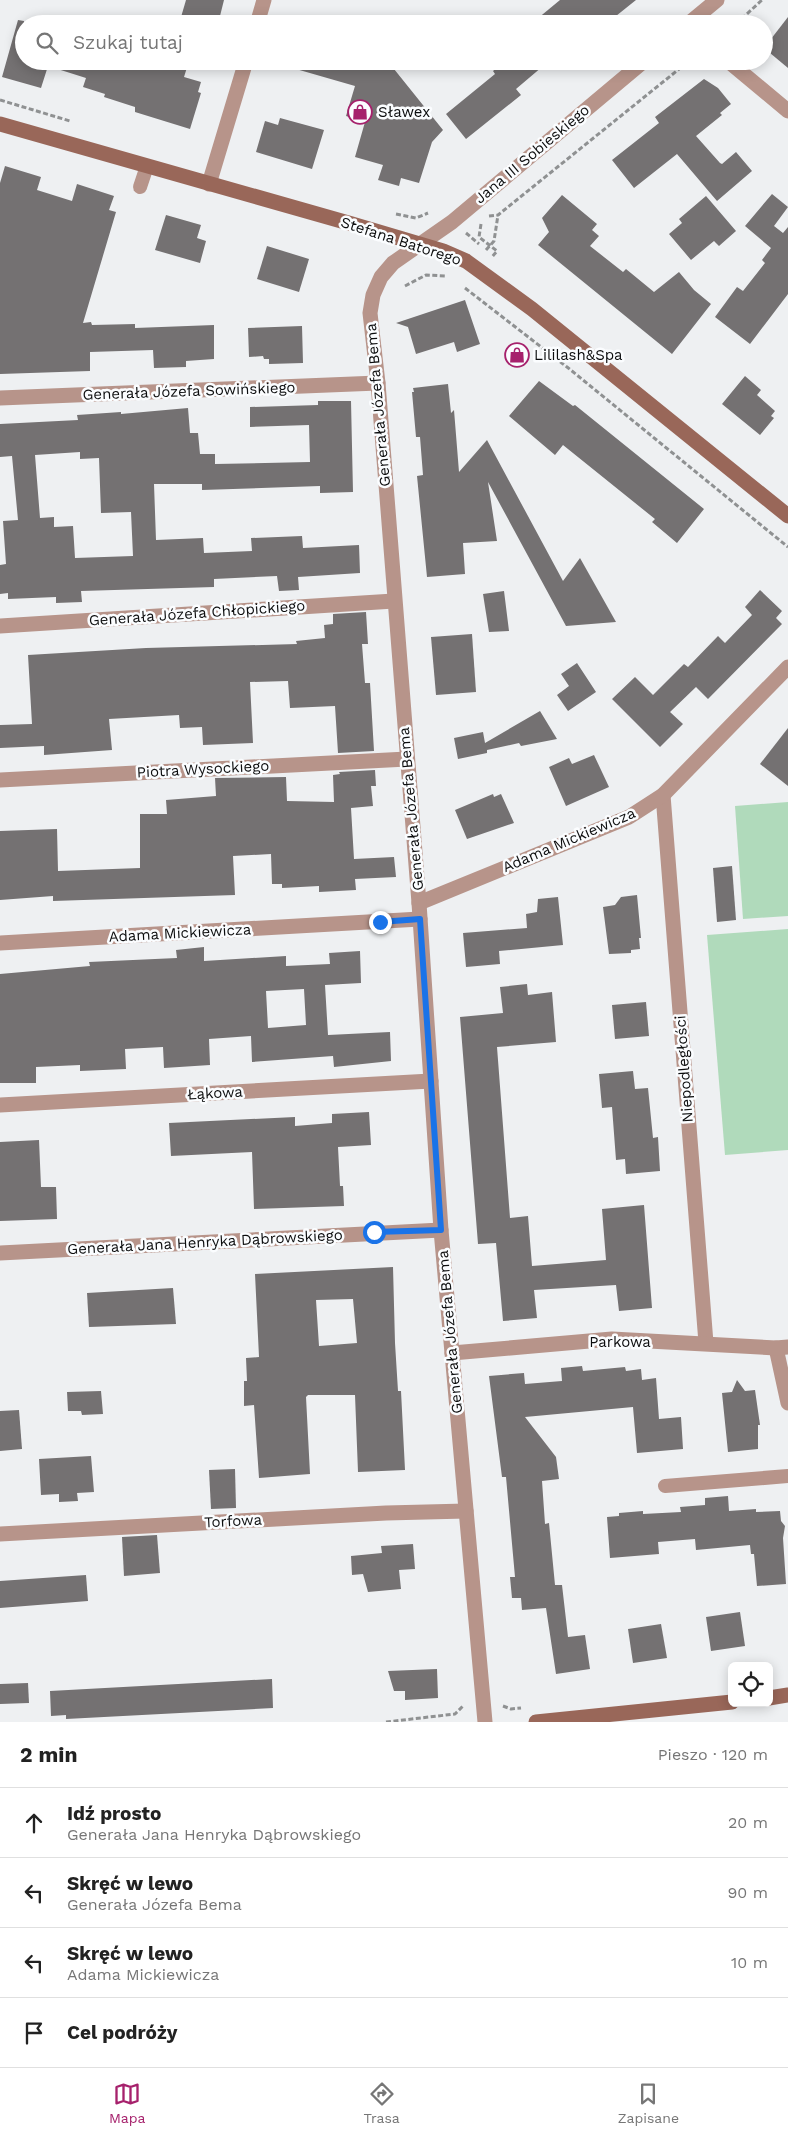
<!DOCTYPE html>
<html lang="pl">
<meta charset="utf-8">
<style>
:root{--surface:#fff;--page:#f6f6f6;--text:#222;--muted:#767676;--line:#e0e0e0;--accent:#a6216c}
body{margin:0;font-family:"Work Sans",sans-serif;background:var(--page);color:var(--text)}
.controls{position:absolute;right:15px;bottom:15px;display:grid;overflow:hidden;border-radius:8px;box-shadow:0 2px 12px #0003}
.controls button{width:45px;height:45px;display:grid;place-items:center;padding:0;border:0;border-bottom:1px solid var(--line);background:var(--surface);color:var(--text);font:25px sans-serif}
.stop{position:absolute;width:15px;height:15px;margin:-11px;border:4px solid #1a73e8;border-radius:50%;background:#fff}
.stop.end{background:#1a73e8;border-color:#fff;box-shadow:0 1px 5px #0008}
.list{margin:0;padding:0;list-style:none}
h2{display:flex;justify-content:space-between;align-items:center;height:65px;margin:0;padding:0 20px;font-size:21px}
h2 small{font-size:16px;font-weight:400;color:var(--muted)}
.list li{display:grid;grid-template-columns:32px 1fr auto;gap:15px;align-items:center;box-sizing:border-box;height:70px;padding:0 20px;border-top:1px solid var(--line)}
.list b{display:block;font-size:19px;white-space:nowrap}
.list p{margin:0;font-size:16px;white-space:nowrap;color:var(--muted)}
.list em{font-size:16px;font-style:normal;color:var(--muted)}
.icon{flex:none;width:28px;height:28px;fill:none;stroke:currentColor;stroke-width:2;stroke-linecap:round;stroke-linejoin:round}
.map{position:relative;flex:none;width:788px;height:1722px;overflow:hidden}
.search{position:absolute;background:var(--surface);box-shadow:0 2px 12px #0003;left:15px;right:15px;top:15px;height:55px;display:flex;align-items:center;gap:12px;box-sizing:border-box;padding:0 18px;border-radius:28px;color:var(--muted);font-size:19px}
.sheet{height:345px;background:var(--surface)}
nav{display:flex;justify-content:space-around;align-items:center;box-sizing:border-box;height:70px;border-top:1px solid var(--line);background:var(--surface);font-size:14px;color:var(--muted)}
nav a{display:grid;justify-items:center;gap:2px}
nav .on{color:var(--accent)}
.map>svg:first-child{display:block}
.green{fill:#b0dabb}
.building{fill:#747172;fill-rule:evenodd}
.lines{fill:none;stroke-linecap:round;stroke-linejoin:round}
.path{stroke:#8f9192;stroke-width:3;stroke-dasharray:5 2.5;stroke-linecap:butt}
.lane{stroke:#b7948a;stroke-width:14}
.street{stroke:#b7948a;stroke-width:15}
.secondary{stroke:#996759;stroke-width:15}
.route{stroke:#1a73e8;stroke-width:6}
.labels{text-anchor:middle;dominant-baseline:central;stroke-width:5;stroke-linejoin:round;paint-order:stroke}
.poi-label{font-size:15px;fill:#0c0d0e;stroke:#fbfdff;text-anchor:start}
.street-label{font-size:15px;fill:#0c0d0e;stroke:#fbfdff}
</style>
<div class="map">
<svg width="788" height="1722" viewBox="0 0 788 1722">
<rect width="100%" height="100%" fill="#eef0f2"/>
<g class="green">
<path d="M788,802V916L743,919L735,806Z"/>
<path d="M788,929V1150L725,1155L707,935Z"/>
</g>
<g class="building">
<path d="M186,0H224L218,24H179Z"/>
<path d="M560,0H636L606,24H531Z"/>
<path d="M788,17V68L764,48Z"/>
<path d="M18,20L24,21V61H118L147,70L150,61H189L184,77L201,82L198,92L201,93L190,129L135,112V107L104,97L105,94L83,87L86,78L48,66L41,88L2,77Z"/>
<path d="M290,61H367L394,69L443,130L432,142L419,183L401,178L399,186L378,180L383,165L355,157L365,122L346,116L355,86L289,67Z"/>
<path d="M504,61H549L516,89L521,95L466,139L446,114L495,74L493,71Z"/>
<path d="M704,79L718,88L731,104L720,113L722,115L696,136L720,163L722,164L736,152L752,171L717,201L677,154L634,188L612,160L659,123L655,117Z"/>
<path d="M280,118L324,130L312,169L256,152L265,121L278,125Z"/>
<path d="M5,166L41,177L37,190L72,201L77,184L114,196L109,210L116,212L83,323L91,322L92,325L135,324V328L214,325V359L186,361V367L154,368L153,350L90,352V371L0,374V183Z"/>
<path d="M772,194L788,207L774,226L783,233L788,227V294L750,344L715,317L737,287L743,291L765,263L762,260L771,248L745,226Z"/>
<path d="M562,195L597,224L592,230L599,236L590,246L623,272L626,269L654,292L679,272L694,290L711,304L672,354L538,245L549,232L542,218Z"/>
<path d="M706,196L736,231L719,246L714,241L691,260L669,234L682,223L679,219Z"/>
<path d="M166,215L201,225L197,238L206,241L200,263L155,250Z"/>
<path d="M267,246L309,259L299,292L257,279Z"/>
<path d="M465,300L480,344L457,352L454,342L416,354L408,327L396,323Z"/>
<path d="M302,326L303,363L269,364V359H264L263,356L249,357L248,328Z"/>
<path d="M745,376L761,390L757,395L775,411L771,416L774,418L760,435L722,404Z"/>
<path d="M539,381L573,406L575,405L704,509L677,543L652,522L655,519L563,445L555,455L509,416Z"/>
<path d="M448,384L451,413L454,410L459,472L487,440L563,581L580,558L616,622L566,626L488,482L497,541L463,543L465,574L427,577L417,476L423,475L420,437H416L412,392H414L413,388Z"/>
<path d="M318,401H351L353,492L320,493V486L202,490V484H154L156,540L203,538L204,553L252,551L251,538L302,536L303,548L359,545L360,573L298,577L299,590L279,591L277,576L214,579V587L81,591L82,602L56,603V597L8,599V593L0,594V565L6,564L3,521L18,520L12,456L0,457V424L78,420L77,415L121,412V414L188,408L190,433H198L200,454H215V464L310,462L309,425L250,427V407L318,405ZM80,452V459L99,458L101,513L131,512L133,556L75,558L73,526L54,527V517L40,518L35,455Z"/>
<path d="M760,590L782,611L776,618L782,624L708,699L696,687L670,712L683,724L660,747L612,699L635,677L653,695L684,664L688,667L718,636L725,643L752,615L745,607Z"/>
<path d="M504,591L509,631L489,632L483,594Z"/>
<path d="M366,612L368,644H362L365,683H370L374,751L338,753L335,706L290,708L288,681L250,682L253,743L203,745L202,727L180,728L179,715L109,719L112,750L44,755V746L0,748V725L32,724L28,655L146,648L297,644L296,641L325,638L324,625L333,624V614Z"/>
<path d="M472,634L476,692L436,695L431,637Z"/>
<path d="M577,663L596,692L568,711L557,695L569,686L561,674Z"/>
<path d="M540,711L557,739L521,746L519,743L487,750V753L458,759L454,738L483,732L485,743Z"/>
<path d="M788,728V786L760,764Z"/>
<path d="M594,755L609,787L566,806L549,767L569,758L572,764Z"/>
<path d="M375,770L376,786H371L373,806L351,808L354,859L394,857L396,877L355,879L356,890L319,892V886L282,888V884H272L271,854L233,856L235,895L53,901V896L0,900V831L57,829L58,871L140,868V814H167L166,800L216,796L215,778L286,777L287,801L334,802L333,775L340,774L339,772Z"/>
<path d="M493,794L494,797L501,794L514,823L467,839L455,810Z"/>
<path d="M732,866L736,920L717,922L713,868Z"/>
<path d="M637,895L641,938H639L640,949L631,950V953L609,954L603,907L615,905L621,897Z"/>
<path d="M558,897L563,945L499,951L500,964L466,967L463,933L527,928L526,914L537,912L538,899Z"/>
<path d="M204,947V961L286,956V966L330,964L329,953L360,951L361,983L325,985L328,1035L390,1032L391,1061L334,1067L333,1056L252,1062L251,1036L209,1039L210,1065L164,1068L163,1047L125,1049L126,1069L80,1071V1065L36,1067V1083H0V974L90,966L89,962L177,958L176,950ZM304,989L306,1025L268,1028L266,991Z"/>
<path d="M527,984L528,995L552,992L556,1042L497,1047L510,1218L528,1216L532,1266L606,1260L602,1209L644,1205L652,1308L619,1311L616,1285L534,1290L537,1318L503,1321L496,1243L478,1244L460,1017L503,1013L500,987Z"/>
<path d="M646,1002L649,1036L615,1039L612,1005Z"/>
<path d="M633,1071L635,1089L648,1088L653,1138L658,1137L660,1171L626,1174L625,1159L616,1160L612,1107L602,1108L599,1074Z"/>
<path d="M369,1112L371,1145L338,1147L340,1186H343L344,1206L254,1209L252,1152L171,1156L169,1123L295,1117V1126L332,1123V1114Z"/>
<path d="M39,1140L41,1187H56L57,1219L0,1221V1142Z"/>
<path d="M393,1267L395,1343L398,1391H401L405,1470L358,1472L355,1395H308L306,1397L310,1474L259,1478L254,1405L244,1406V1381H247L246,1358L259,1357L255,1274ZM353,1299L357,1343L319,1346L316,1300Z"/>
<path d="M173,1288L176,1324L89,1327L87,1293Z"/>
<path d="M582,1366L583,1371L625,1367L626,1371L641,1369L642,1380L656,1378L659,1419L681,1417L683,1449L637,1453L633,1407L525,1417L556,1457L559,1479L542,1481L545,1524L549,1523L555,1585H562L568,1637L585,1635L590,1669L556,1674L546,1608L522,1610L521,1598H512L510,1577H515L506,1477H502L489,1376L524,1373L525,1384L562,1381L561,1368Z"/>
<path d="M737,1380L745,1391L755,1390L760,1425H758V1449L728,1452L722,1393L732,1392Z"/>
<path d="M101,1391L103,1414L82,1415L81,1411H68L67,1392Z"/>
<path d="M19,1410L22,1449L0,1451V1411Z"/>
<path d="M91,1456L94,1492L77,1493L78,1501L59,1502V1494L41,1495L39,1459Z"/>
<path d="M235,1469L236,1508L211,1509L209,1470Z"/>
<path d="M728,1496L729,1511L756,1509V1512L780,1511L781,1521L785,1526L783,1538L786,1584L757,1586L754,1554H751L750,1545L696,1550L695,1539L658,1542L659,1554L610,1558L607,1517L619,1516V1513L643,1511V1514L681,1512L680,1507L705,1505V1498Z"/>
<path d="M157,1535L160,1573L124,1576L122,1537Z"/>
<path d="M413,1544L415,1569L399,1570L401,1589L368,1592L363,1574L352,1575L351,1556L382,1553L381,1546Z"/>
<path d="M86,1575L88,1601L0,1608V1581Z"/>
<path d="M740,1612L745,1646L711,1651L706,1617Z"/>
<path d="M661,1624L667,1658L633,1663L628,1629Z"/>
<path d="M437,1669L438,1698L405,1700V1691H394L388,1671Z"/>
<path d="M272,1679L273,1708L66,1719V1715L51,1716L50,1691Z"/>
<path d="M28,1683L29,1703L0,1704V1684Z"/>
</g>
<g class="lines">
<g class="path">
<path d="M736,24L762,0"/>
<path d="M0,100L70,121"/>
<path d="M396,214L416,218L428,213"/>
<path d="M489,216L498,215L689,61"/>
<path d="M481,224L479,237L497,251L492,257"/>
<path d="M466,233L479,244"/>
<path d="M486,250L494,241L498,215"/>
<path d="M405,286L426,275L446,276"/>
<path d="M465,288L567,367L788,547"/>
<path d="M503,1706L511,1709L521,1708"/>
<path d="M386,1722L455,1714L464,1705"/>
</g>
<g class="lane">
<path d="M140,187L147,166"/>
<path d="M665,1486L788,1476"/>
</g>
<g class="street">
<path d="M257,24L264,0"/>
<path d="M688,24L717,0"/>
<path d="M728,61L788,111"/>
<path d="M209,184L246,61"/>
<path d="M0,398L378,383"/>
<path d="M0,626L394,601"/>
<path d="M0,780L407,759"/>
<path d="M663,795L706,1343"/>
<path d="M419,903L629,817L663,795L788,667"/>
<path d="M0,943L420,919"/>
<path d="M0,1105L431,1081"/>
<path d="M0,1253L441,1230"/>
<path d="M776,1348L788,1403"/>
<path d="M452,1353L612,1339L776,1348L788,1347"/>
<path d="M0,1534L386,1513L466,1511"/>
<path d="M485,1722L441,1230L419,903L378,383L370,313L373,295L381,277L393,263L452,222L644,61"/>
</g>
<g class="secondary">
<path d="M0,124L352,224L443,251L466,261L532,309L788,516"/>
<path d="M769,1698L788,1695"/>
<path d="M536,1722L732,1702"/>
</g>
</g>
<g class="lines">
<path class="route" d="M374,1232L441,1230L420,919L380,922"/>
</g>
<defs>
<g id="shop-ring" transform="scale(1.25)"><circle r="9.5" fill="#fbfdff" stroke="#a6216c" stroke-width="1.5"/><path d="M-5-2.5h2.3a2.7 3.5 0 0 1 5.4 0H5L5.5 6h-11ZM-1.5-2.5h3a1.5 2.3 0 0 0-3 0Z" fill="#a6216c"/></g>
</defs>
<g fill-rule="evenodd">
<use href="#shop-ring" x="360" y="112"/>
<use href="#shop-ring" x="517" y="355"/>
</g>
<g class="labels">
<g class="poi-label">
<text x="378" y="112">Sławex</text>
<text x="534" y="355">Lililash&amp;Spa</text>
</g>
<g class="street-label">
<text transform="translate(532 154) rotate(-40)">Jana III Sobieskiego</text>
<text transform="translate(401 241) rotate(18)">Stefana Batorego</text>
<text transform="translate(189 391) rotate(-2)">Generała Józefa Sowińskiego</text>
<text transform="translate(378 405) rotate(-95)">Generała Józefa Bema</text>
<text transform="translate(197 613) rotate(-4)">Generała Józefa Chłopickiego</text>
<text transform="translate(203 769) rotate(-3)">Piotra Wysockiego</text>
<text transform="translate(411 809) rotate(-95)">Generała Józefa Bema</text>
<text transform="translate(569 840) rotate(-23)">Adama Mickiewicza</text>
<text transform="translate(180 933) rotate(-3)">Adama Mickiewicza</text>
<text transform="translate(684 1069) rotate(-94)">Niepodległości</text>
<text transform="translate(215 1093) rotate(-3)">Łąkowa</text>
<text transform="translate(205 1242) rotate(-3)">Generała Jana Henryka Dąbrowskiego</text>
<text transform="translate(450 1332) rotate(-95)">Generała Józefa Bema</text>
<text x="620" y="1342">Parkowa</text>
<text transform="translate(233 1521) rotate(-3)">Torfowa</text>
</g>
</g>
</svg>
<div class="controls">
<button><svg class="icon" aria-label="locate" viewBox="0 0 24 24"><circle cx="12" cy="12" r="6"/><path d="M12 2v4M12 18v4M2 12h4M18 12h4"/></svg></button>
</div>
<div class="stop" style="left:374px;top:1232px"></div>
<div class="stop end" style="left:380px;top:922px"></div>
<div class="search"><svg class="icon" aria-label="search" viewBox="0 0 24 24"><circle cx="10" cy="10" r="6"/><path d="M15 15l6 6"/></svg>Szukaj tutaj</div>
</div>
<section class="sheet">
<h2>2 min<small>Pieszo · 120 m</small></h2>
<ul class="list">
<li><svg class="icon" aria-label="ahead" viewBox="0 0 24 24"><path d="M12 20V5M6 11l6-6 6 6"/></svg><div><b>Idź prosto</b><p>Generała Jana Henryka Dąbrowskiego</p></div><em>20 m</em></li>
<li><svg class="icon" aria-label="left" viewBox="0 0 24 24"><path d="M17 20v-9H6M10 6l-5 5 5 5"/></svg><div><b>Skręć w lewo</b><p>Generała Józefa Bema</p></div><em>90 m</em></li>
<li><svg class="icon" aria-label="left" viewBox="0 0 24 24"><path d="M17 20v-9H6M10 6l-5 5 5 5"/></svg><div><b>Skręć w lewo</b><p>Adama Mickiewicza</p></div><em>10 m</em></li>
<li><svg class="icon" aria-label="arrive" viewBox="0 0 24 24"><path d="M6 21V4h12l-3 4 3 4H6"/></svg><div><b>Cel podróży</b></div></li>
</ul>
</section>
<nav>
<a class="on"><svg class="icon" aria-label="map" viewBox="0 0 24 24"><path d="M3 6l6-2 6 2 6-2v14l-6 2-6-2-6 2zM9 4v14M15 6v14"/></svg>Mapa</a>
<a><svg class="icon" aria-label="directions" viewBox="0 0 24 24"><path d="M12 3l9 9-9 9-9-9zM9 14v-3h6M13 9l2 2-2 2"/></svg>Trasa</a>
<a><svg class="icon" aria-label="saved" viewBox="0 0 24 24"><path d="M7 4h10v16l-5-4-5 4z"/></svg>Zapisane</a>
</nav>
